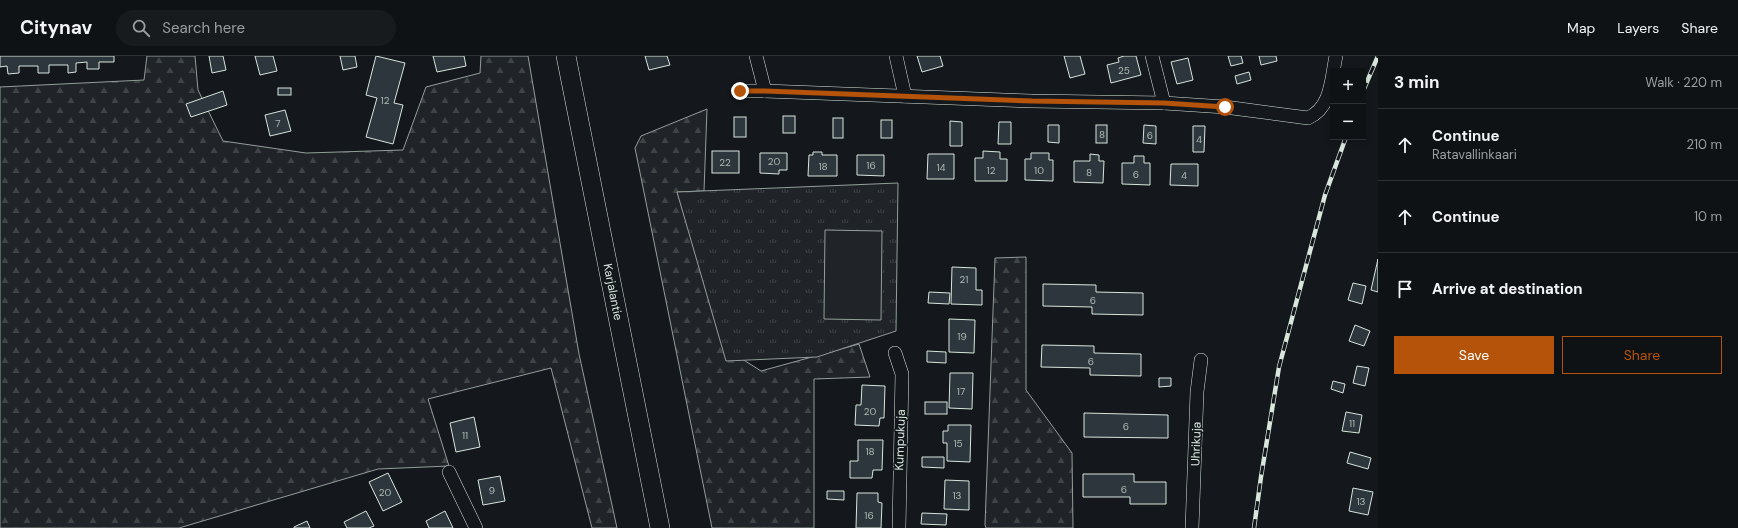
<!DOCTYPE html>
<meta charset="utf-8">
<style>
:root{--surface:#0f1215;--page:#181b1e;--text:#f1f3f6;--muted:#9b9ea0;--line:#2f3234;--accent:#b45309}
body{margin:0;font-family:"DM Sans",sans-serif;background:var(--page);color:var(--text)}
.controls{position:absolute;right:12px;top:12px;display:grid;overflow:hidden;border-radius:0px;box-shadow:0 2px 6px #0003}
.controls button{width:36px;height:36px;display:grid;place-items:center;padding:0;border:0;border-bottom:1px solid var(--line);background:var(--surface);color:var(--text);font:20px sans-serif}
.stop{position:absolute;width:12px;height:12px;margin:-9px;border:3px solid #b45309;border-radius:50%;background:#fff}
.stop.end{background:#b45309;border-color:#fff;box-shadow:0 1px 4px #0008}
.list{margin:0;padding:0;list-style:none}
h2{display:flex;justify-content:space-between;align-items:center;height:52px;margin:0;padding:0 16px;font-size:17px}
h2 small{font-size:13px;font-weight:400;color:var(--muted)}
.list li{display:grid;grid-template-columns:26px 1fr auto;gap:12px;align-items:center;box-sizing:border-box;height:72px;padding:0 16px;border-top:1px solid var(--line)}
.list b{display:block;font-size:15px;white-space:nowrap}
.list p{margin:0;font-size:13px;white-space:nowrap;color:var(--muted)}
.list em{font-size:13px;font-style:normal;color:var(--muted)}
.actions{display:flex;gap:8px;padding:12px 16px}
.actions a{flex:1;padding:9px 0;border:1px solid var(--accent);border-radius:0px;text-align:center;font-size:14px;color:var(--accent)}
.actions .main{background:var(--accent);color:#fff}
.icon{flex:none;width:22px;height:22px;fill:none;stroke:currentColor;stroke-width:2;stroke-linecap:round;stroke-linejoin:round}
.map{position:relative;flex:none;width:1378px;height:472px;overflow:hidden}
header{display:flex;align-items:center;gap:24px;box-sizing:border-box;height:56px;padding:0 20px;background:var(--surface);border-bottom:1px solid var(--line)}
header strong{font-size:19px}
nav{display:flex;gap:22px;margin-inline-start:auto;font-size:14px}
.search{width:280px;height:36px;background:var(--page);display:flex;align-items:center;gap:10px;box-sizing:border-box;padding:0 14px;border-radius:22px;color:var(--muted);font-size:15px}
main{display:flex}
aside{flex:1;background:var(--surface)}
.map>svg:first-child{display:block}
.forest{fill:url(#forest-firs);stroke:#939e99}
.park{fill:url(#park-tufts);stroke:#939e99}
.pitch{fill:#202428;stroke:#939e99}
.building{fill:#2c363c;stroke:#d8e6dc}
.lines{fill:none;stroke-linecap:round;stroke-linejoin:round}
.minor-casing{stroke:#d8e6dc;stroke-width:14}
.secondary-casing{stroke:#d8e6dc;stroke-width:20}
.minor{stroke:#14181c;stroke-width:13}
.secondary{stroke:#14181c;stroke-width:19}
.rail-casing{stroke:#d8e6dc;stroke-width:4.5}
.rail{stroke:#14181c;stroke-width:3;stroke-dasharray:9;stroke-linecap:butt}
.route{stroke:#b45309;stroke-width:5}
.labels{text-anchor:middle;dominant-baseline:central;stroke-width:3;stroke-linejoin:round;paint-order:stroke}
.number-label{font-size:10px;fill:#adbab4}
.street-label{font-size:12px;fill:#d8e6dc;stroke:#14181c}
</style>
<header>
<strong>Citynav</strong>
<div class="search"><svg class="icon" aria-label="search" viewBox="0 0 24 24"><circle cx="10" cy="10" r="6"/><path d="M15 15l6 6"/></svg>Search here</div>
<nav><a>Map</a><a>Layers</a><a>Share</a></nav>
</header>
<main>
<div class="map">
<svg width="1378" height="472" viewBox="0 0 1378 472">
<defs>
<pattern id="forest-firs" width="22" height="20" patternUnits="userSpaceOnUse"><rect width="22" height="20" fill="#202428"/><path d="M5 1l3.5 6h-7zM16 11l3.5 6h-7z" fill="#404447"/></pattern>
<pattern id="park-tufts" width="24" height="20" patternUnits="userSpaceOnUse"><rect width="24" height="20" fill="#202428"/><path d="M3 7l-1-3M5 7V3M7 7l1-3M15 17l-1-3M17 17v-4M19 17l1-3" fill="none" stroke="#404447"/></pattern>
</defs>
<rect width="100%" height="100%" fill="#14181c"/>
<g class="forest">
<path d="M147,0H195L198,34L223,85L306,97L403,94L426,31L480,17L481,0H528L579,298L617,472H592L551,312L428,343L449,410L378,413L179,472H0V31L144,24Z"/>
<path d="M707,53L704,135L677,136L728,294L761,315L859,288L870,321L814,323V472H712L635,92L641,80Z"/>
<path d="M1026,201V334L1072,397L1073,472H986L985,469L995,202Z"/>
</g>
<path class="park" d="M898,127L896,275L817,301L726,305L677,136Z"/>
<path class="pitch" d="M825,174L882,175L881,264L824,263Z"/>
<g class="building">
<path d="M0,0H114V6H99V13H87V6L76,7V16L68,17V9H49V17H38V10H19V17L8,18L7,10L0,11Z"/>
<path d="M209,0H223L226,14L212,17Z"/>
<path d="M255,0H273L277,15L260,19Z"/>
<path d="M340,0H355L357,11L343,14Z"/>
<path d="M376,0L405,7L394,47L403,49L393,88L366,81L377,42L366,39Z"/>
<path d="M433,0H464L466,10L437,16Z"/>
<path d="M645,0H667L670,9L649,14Z"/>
<path d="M917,0H940L943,10L922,16Z"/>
<path d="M1064,0H1080L1085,18L1070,22Z"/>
<path d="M1124,0H1136L1141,19L1111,27L1107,9L1119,6L1118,2Z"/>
<path d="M1228,0H1241L1243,7L1231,10Z"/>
<path d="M1259,0H1276L1277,5L1261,9Z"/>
<path d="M1188,2L1193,24L1177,28L1171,6Z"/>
<path d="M1249,16L1251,24L1237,28L1235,20Z"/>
<rect x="278" y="32" width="13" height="7"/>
<path d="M223,35L227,49L191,61L186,48Z"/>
<path d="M285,54L291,75L270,80L265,59Z"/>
<rect x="783" y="60" width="12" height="17"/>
<rect x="734" y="61" width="12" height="20"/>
<rect x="833" y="62" width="10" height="20"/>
<rect x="881" y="64" width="11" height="18"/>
<path d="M950,65L962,66V90H950Z"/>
<path d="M999,66H1011V88H998Z"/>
<path d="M1048,69H1059V87L1048,86Z"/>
<rect x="1096" y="69" width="11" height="18"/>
<path d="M1144,69L1156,70V88L1143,87Z"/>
<path d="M1193,70H1205L1204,96H1193Z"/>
<rect x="712" y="95" width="27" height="22"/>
<path d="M983,95L1000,96V103H1007V125H975V102H983Z"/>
<path d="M813,96H822V99H837V120H808L809,99H813Z"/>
<path d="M760,97H787V114H779V118L760,117Z"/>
<path d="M1031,97H1049V104H1053V125L1025,124V103H1031Z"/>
<path d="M928,98H954V123H927Z"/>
<path d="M1090,98L1099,99V105H1104L1103,127L1074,126V105H1090Z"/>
<path d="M857,99H884V120L857,119Z"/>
<path d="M1134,100H1144V107H1150V129L1122,128V107H1134Z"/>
<path d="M1171,108H1198V130L1170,129Z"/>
<path d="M1378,203V236L1371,234Z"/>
<path d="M952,211L976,212V234H982V249L951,248Z"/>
<path d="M1353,227L1366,230L1362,248L1348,244Z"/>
<path d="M1043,228L1096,229V236L1143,237V259L1092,258V251L1043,250Z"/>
<path d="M929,236L950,237L949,248L928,247Z"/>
<path d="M949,263L975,264L974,297L949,296Z"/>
<path d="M1355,269L1370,275L1364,290L1349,285Z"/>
<path d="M1042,289L1094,290V297L1141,298V320L1090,319V312L1041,311Z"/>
<path d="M927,295L946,296V307L927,306Z"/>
<path d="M1357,310L1369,312L1365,330L1353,327Z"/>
<path d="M950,317H973L972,353L949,352Z"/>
<path d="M1159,322H1171V330L1159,331Z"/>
<path d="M1333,325L1345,328L1343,337L1331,333Z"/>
<path d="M862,329L885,330L884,362H880L879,370L855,369L856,349H861Z"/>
<rect x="925" y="346" width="22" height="12"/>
<path d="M1346,356L1362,359L1359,377L1342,375Z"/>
<path d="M1084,357L1168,359V382L1084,381Z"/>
<path d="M474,361L480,391L456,396L450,367Z"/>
<path d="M948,369H971L970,406L947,405V387H943V375H948Z"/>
<path d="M858,384H883L882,414H873L872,422H850V405H858Z"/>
<path d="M1350,396L1371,402L1368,413L1347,407Z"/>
<path d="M922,401H944V412L922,411Z"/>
<path d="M388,417L402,446L383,455L369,426Z"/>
<path d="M1083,418H1134V426H1166V448H1130V441H1083Z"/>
<path d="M500,420L505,445L483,449L478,424Z"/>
<path d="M945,424L969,425V454L944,453Z"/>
<path d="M1353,432L1373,436L1368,459L1349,455Z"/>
<path d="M827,435H844V444L827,443Z"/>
<path d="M857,437H878V446L882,447L881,472H856Z"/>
<path d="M366,455L374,470L369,472H347L344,466Z"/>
<path d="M445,455L453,472H429L426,465Z"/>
<path d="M922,457L947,458L946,469L921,468Z"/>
<path d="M307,465L310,472H294V471Z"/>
</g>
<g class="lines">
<g class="minor-casing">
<g id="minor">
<path d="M756,0L765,35L1032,45L1164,47L1225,51L1308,62C1332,51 1331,23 1336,0"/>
<path d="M896,0L905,40"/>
<path d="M1152,0L1164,47"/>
<path d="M740,35H765"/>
<path d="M895,297L902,318L899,472"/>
<path d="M449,416L476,472"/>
<path d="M1192,472L1197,336L1201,304"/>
</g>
</g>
<g class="secondary-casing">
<path id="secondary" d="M566,0L660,472"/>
</g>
<use href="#minor" class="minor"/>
<use href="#secondary" class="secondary"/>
<g class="rail-casing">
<g id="rail">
<path d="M1363,35L1378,0"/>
<path d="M1254,472L1261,421L1279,311L1325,139L1346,81"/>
</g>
</g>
<use href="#rail" class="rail"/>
</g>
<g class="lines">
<path class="route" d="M740,35H765L1032,45L1164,47L1225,51"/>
</g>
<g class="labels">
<g class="number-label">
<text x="1124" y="14">25</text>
<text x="385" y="44">12</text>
<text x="278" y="67">7</text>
<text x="1102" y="78">8</text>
<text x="1150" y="79">6</text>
<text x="1199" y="83">4</text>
<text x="774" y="105">20</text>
<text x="725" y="106">22</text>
<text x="871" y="109">16</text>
<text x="823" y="110">18</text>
<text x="941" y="111">14</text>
<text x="991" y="114">12</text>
<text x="1039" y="114">10</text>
<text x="1089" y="116">8</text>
<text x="1136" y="118">6</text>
<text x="1184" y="119">4</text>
<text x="964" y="223">21</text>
<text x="1093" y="244">6</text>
<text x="962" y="280">19</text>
<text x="1091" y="305">6</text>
<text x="961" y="335">17</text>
<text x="870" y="355">20</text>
<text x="1352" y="367">11</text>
<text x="1126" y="370">6</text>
<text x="465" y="379">11</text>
<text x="958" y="387">15</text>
<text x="870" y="395">18</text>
<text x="1124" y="433">6</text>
<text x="492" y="434">9</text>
<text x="385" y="436">20</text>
<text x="957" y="439">13</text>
<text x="1361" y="445">13</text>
<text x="869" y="459">16</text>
</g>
<g class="street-label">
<text transform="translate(613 236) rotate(79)">Karjalantie</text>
<text transform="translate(900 384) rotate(-88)">Kumpukuja</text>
<text transform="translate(1196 388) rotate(-88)">Uhrikuja</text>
</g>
</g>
</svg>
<div class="controls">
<button>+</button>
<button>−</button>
</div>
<div class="stop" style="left:1225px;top:51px"></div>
<div class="stop end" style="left:740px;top:35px"></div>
</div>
<aside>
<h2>3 min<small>Walk · 220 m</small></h2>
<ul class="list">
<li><svg class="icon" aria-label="ahead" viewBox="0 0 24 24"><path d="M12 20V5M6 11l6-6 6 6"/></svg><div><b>Continue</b><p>Ratavallinkaari</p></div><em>210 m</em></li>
<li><svg class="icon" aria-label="ahead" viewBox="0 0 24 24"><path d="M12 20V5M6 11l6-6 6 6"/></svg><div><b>Continue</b></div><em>10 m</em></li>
<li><svg class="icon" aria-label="arrive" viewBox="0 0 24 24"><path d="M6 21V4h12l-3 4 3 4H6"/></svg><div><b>Arrive at destination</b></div></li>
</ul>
<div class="actions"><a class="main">Save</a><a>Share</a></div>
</aside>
</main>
